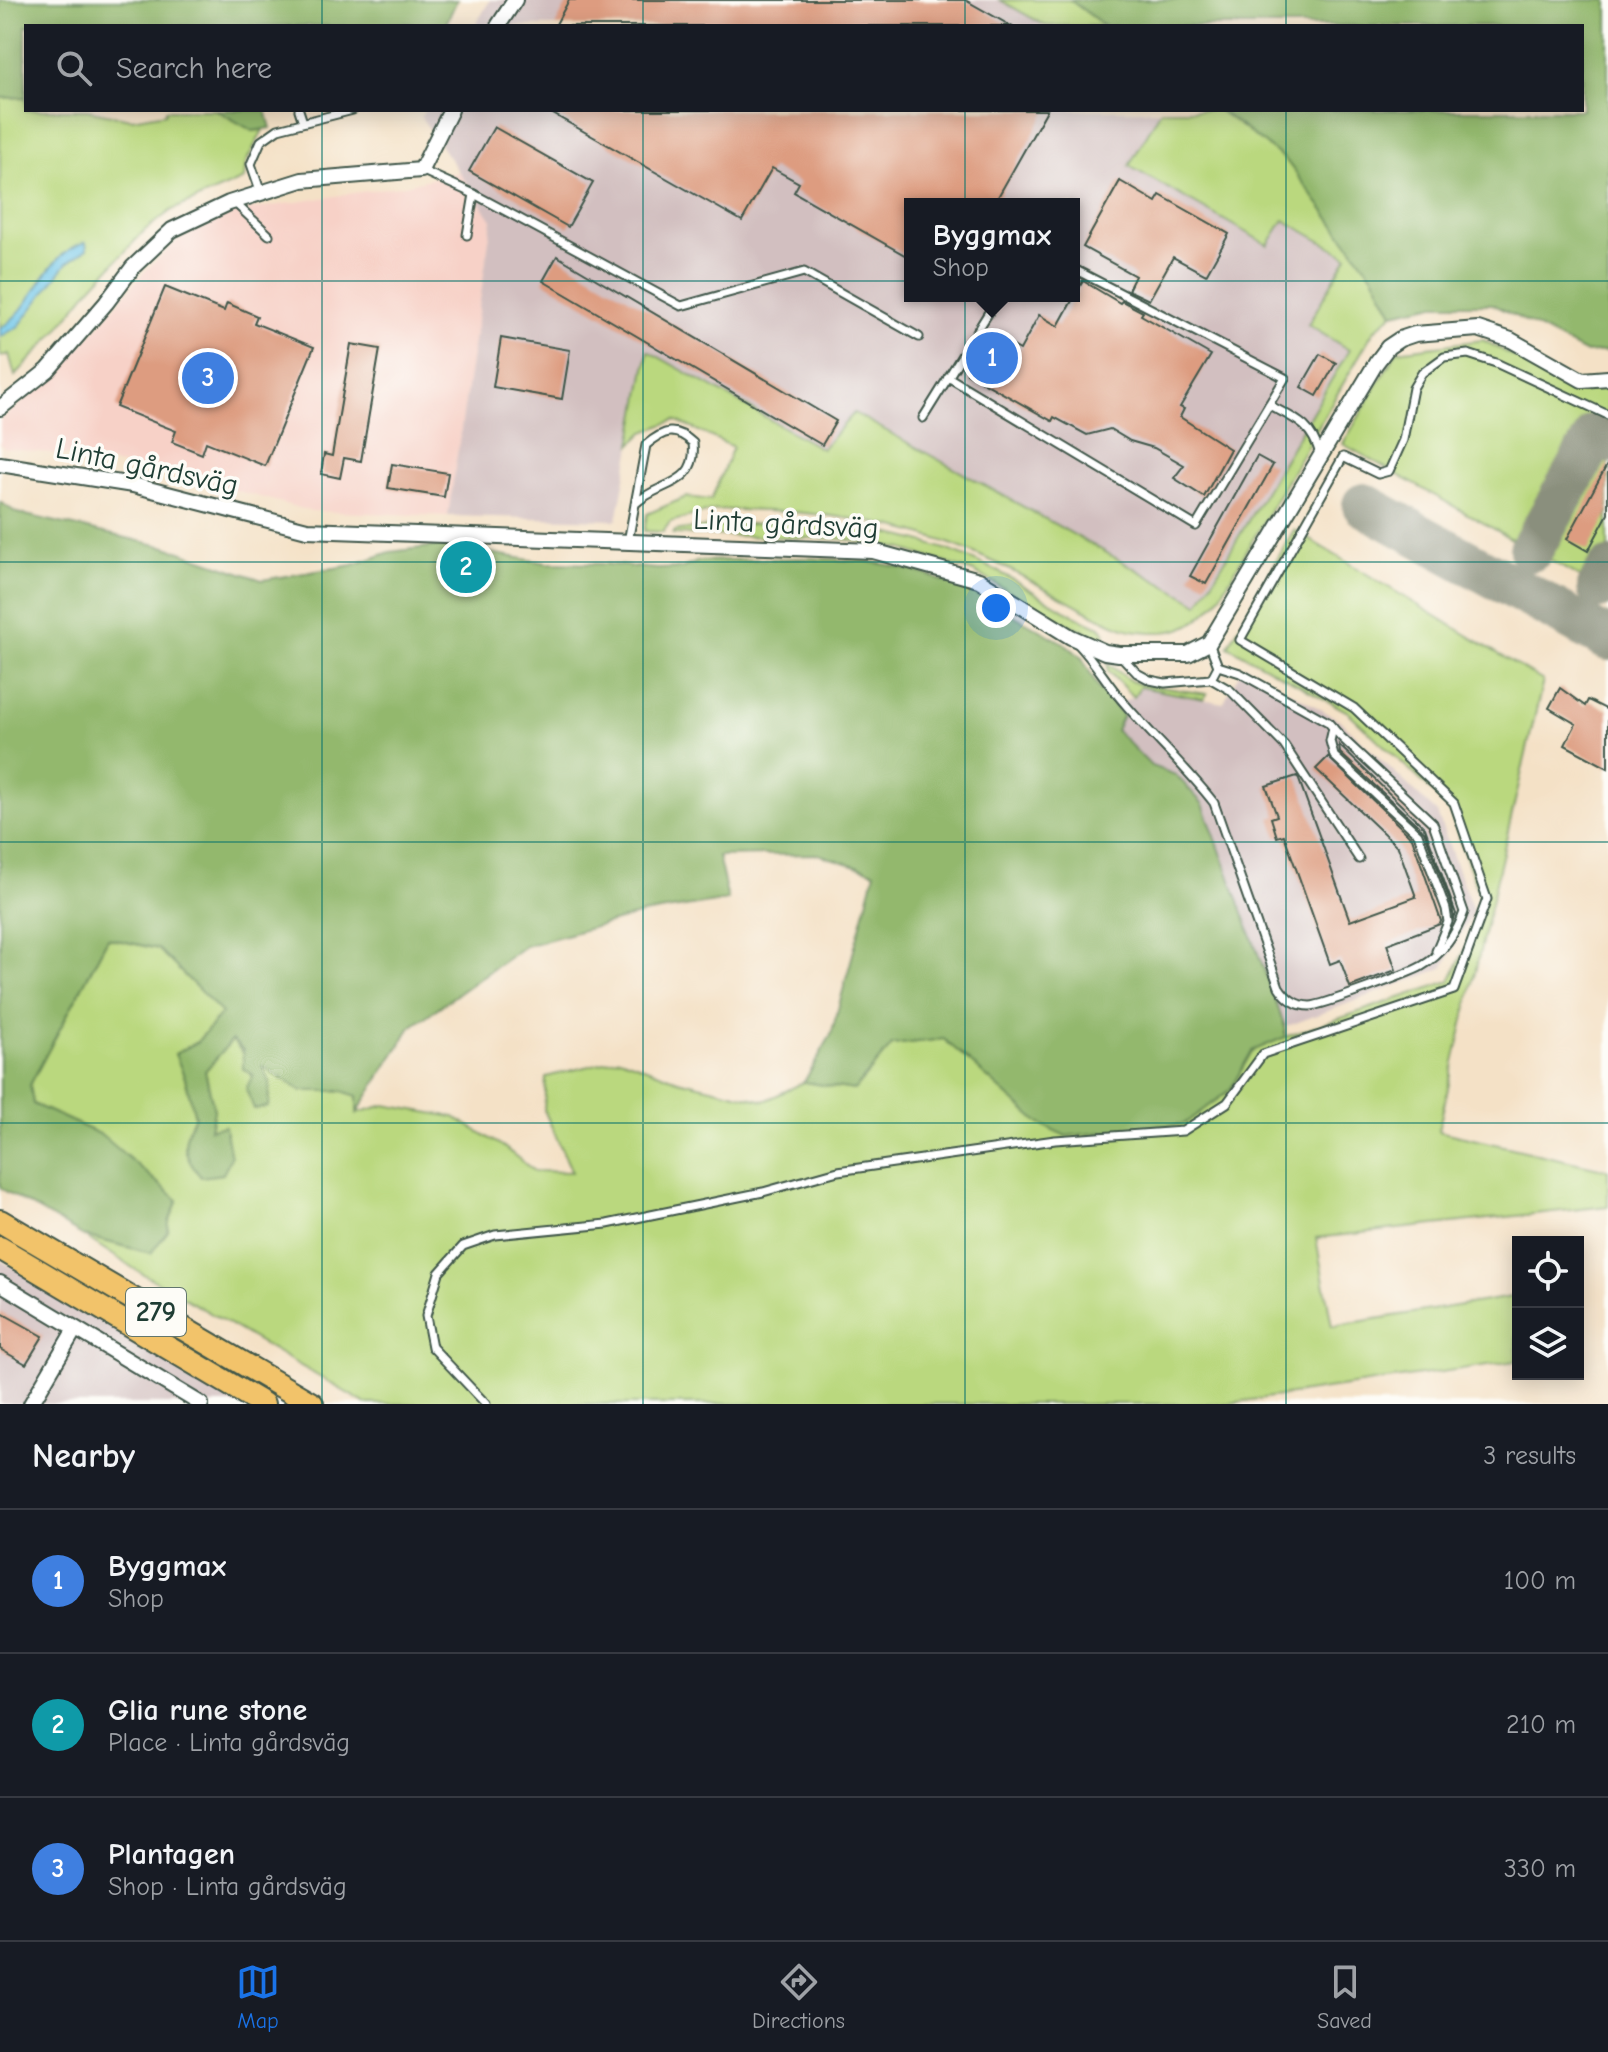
<!DOCTYPE html>
<meta charset="utf-8">
<style>
:root{--surface:#171b24;--page:#242831;--text:#f1f3f6;--muted:#9ea1a6;--line:#363941;--accent:#1a73e8}
body{margin:0;font-family:"Comic Neue",sans-serif;background:var(--page);color:var(--text)}
.controls{position:absolute;right:24px;bottom:24px;display:grid;overflow:hidden;border-radius:0px;box-shadow:0 4px 20px #0003}
.controls button{width:72px;height:72px;display:grid;place-items:center;padding:0;border:0;border-bottom:2px solid var(--line);background:var(--surface);color:var(--text);font:40px sans-serif}
.you{position:absolute;left:996px;top:608px;width:28px;height:28px;margin:-20px;border:6px solid #fff;border-radius:50%;background:#1a73e8;box-shadow:0 0 0 12px #1a73e833}
.badge{display:grid;place-items:center;width:52px;height:52px;border-radius:50%;background:var(--accent);color:#fff;font-size:26px;font-weight:700}
.pin{position:absolute;translate:-50% -50%;border:4px solid #fff;box-shadow:0 2px 8px #0006}
.popup{position:absolute;left:904px;top:198px;width:176px;height:104px;box-sizing:border-box;display:grid;place-content:center;border-radius:0px;background:var(--surface);filter:drop-shadow(0 2px 6px #0005);font-size:26px;white-space:nowrap;color:var(--muted)}
.popup b{font-size:30px;color:var(--text)}
.popup::after{content:'';position:absolute;left:50%;top:100%;margin-left:-16px;border:16px solid transparent;border-top-color:var(--surface)}
.list{margin:0;padding:0;list-style:none}
h2{display:flex;justify-content:space-between;align-items:center;height:104px;margin:0;padding:0 32px;font-size:34px}
h2 small{font-size:26px;font-weight:400;color:var(--muted)}
.list li{display:grid;grid-template-columns:52px 1fr auto;gap:24px;align-items:center;box-sizing:border-box;height:144px;padding:0 32px;border-top:2px solid var(--line)}
.list b{display:block;font-size:30px;white-space:nowrap}
.list p{margin:0;font-size:26px;white-space:nowrap;color:var(--muted)}
.list em{font-size:26px;font-style:normal;color:var(--muted)}
.icon{flex:none;width:44px;height:44px;fill:none;stroke:currentColor;stroke-width:2;stroke-linecap:round;stroke-linejoin:round}
.map{position:relative;flex:none;width:1608px;height:1404px;overflow:hidden}
.search{position:absolute;background:var(--surface);box-shadow:0 4px 20px #0003;left:24px;right:24px;top:24px;height:88px;display:flex;align-items:center;gap:20px;box-sizing:border-box;padding:0 28px;border-radius:0px;color:var(--muted);font-size:30px}
.sheet{height:536px;background:var(--surface)}
nav{display:flex;justify-content:space-around;align-items:center;box-sizing:border-box;height:112px;border-top:2px solid var(--line);background:var(--surface);font-size:22px;color:var(--muted)}
nav a{display:grid;justify-items:center;gap:4px}
nav .on{color:var(--accent)}
.map>svg:first-child{display:block}
.built{fill:#f7d1c7}
.industrial{fill:#d2bfc0;fill-rule:evenodd}
.green{fill:#bad87e;stroke:#6c8a59;stroke-width:2}
.forest{fill:#93b86d;stroke:#597a50;stroke-width:2}
.water{fill:#6bc4e9;stroke:#45808e;stroke-width:2}
.lines{fill:none;stroke-linecap:round;stroke-linejoin:round}
.taxiway{stroke:#8a8f7d;stroke-width:44}
.building{fill:#dd9c80}
.lane-casing{stroke:#3f564a;stroke-width:11}
.street-casing{stroke:#3f564a;stroke-width:18}
.primary-casing{stroke:#3f564a;stroke-width:26}
.lane{stroke:#fff;stroke-width:7}
.street{stroke:#fff;stroke-width:14}
.primary{stroke:#f2c36a;stroke-width:22}
.grid{fill:none;stroke:#0f766e;stroke-width:2;stroke-opacity:0.55}
.labels{text-anchor:middle;dominant-baseline:central;stroke-width:7;stroke-linejoin:round;paint-order:stroke}
.shield{fill:#fdfcf7;stroke:#62766e;stroke-width:2}
.shield-label{font-size:28px;font-weight:bold;fill:#1f3d34}
.street-label{font-size:30px;fill:#1f3d34;stroke:#fdfcf7}
</style>
<div class="map">
<svg width="1608" height="1404" viewBox="0 0 1608 1404">
<rect width="100%" height="100%" fill="#fdfcf7"/>
<filter id="ink" filterUnits="userSpaceOnUse"><feTurbulence type="fractalNoise" baseFrequency=".0125" numOctaves="2"/><feDisplacementMap in="SourceGraphic" scale="16" xChannelSelector="R" yChannelSelector="G"/><feConvolveMatrix kernelMatrix="1 2 1 2 8 2 1 2 1" color-interpolation-filters="sRGB"/></filter>
<filter id="wash" filterUnits="userSpaceOnUse"><feTurbulence type="fractalNoise" baseFrequency=".006" numOctaves="4" result="noise"/><feDisplacementMap in="SourceGraphic" scale="32" xChannelSelector="R" yChannelSelector="G"/><feGaussianBlur stdDeviation="1.8" result="paint"/><feColorMatrix in="noise" values="0 0 0 0 0 0 0 0 0 0 0 0 0 0 0 0 0 1.4 0 .05"/><feComposite in="paint" operator="in"/></filter>
<g filter="url(#wash)">
<rect width="100%" height="100%" fill="#f4e1c6"/>
<path class="built" d="M459,172L492,219L448,516L311,511L191,478L73,456L4,448L0,444V420L55,377L143,273L177,241L234,212L405,185Z"/>
<g class="industrial">
<path d="M490,0H1000L1046,26H475Z"/>
<path d="M425,110H1161L1129,166L1269,244L1283,220L1347,256L1349,349L1199,604L855,413L822,450L649,352L617,520L448,516L492,220L421,117ZM910,204H1074V296H910Z"/>
<path d="M1244,665L1341,721L1437,813L1473,911L1443,968L1285,1027L1203,804L1176,775L1151,766L1116,730L1123,715L1111,706L1133,697L1140,687L1223,703Z"/>
<path d="M0,1260L244,1404H0Z"/>
</g>
<g class="green">
<path d="M1000,0H1070L1105,26H1046Z"/>
<path d="M26,97V110H87L131,119L166,113V110H216L253,131L263,130L246,162L244,179L172,210L145,230L89,290L55,333L15,376L9,354L0,357V98Z"/>
<path d="M1161,110H1219L1285,159L1373,276L1393,313L1373,332L1218,600C1191,631 1173,636 1132,630C1115,627 1098,616 1082,608C1054,593 1025,577 996,563C924,528 846,513 766,511C750,511 733,509 718,510C702,512 685,518 670,522L663,532L644,531L647,514L686,497L711,500L733,447L675,420L644,432L631,445L648,351L822,449L854,413L1199,604L1349,350L1308,325L1347,256L1284,220L1268,245L1129,166Z"/>
<path d="M1483,340L1581,392L1608,387V593L1343,444L1397,351Z"/>
<path d="M776,522C856,524 925,535 997,571C1032,589 1064,613 1100,627L1105,633V640L1068,624L974,572L903,549L842,539L673,534L675,531L687,529Z"/>
<path d="M1294,530L1543,681L1438,1131L1608,1170V1206L1316,1238L1332,1326L1518,1296L1516,1361L1224,1404H366L133,1268L84,1236L151,1253L102,1135L33,1104L30,1085L108,938L158,949L223,1013L197,1042L175,1054L185,1078L195,1116C181,1142 181,1154 201,1176L214,1110L205,1071L232,1040C252,1060 253,1082 255,1109L268,1106L270,1083L260,1064L302,1091H343L357,1096V1113L385,1105L454,1117L504,1147L534,1171L572,1172L544,1110L546,1077L620,1058L678,1080L765,1101L804,1082L853,1090L892,1045L944,1039L1040,1124L1230,1090L1252,1051L1285,1037L1450,981L1484,909L1448,806L1348,712L1228,646Z"/>
<path d="M1108,664L1131,681L1139,684L1207,694L1204,699L1140,687L1133,697L1108,671Z"/>
</g>
<g class="forest">
<path d="M0,0H457L445,26C421,26 398,20 374,26H26V97L0,98Z"/>
<path d="M1070,0H1608V351L1586,353L1492,304H1436L1393,313L1373,276L1285,159L1219,110H1582V26H1105Z"/>
<path d="M216,110H266L271,128L253,131Z"/>
<path d="M0,502L17,513L166,547L262,580L353,565L390,552L445,545L547,563L605,564L657,569L682,568L699,561L804,558L866,561L894,566L925,574L974,593L1067,645L1082,658L1099,689L1123,715L1116,730L1151,766L1176,775L1203,804L1285,1027V1037L1252,1051L1230,1090L1184,1124L1066,1136L1040,1124L944,1039L892,1045L854,1090L804,1082L831,1035L875,872L818,854L718,856L728,900L642,914L525,946L411,1027L357,1113V1096L342,1091H302L262,1066L270,1083L268,1107L254,1109L246,1089L253,1075L243,1069V1050L232,1040L205,1071L214,1110L210,1129L225,1126L231,1157L223,1174L201,1177C181,1154 181,1141 195,1116L185,1078L175,1054L197,1042L222,1013L158,949L108,938L30,1085L33,1104L102,1135L178,1200L169,1222L168,1231L151,1253L84,1236L0,1188Z"/>
</g>
<path class="water" d="M86,242L87,249L67,263L19,326L0,337V328C36,308 43,254 86,242Z"/>
<g class="lines">
<g class="taxiway">
<path d="M1364,505L1608,639"/>
<path d="M1531,550L1597,434L1608,441"/>
<path d="M1599,587L1608,570"/>
</g>
</g>
<g id="blocks">
<g class="building">
<path d="M569,0H965L1011,26H555Z"/>
<path d="M546,110H1047L994,204H910V258L794,192L799,183L772,168L742,221Z"/>
<path d="M494,127L593,183L568,227L469,171Z"/>
<path d="M1120,181L1156,202L1160,195L1229,234L1206,275L1173,257L1149,300L1128,290L1135,276L1083,247Z"/>
<path d="M557,256L836,421L822,445L543,281Z"/>
<path d="M1083,281L1120,303L1122,301L1143,312L1141,315L1211,355L1180,407L1184,409L1180,417L1230,449L1204,497L1174,478L1184,465L1154,448L1130,441L1110,429L1087,435L1054,417L1052,421L967,373L990,333L1020,350L1039,315L1058,326Z"/>
<path d="M165,287L224,311L227,303L257,316L254,323L314,347L265,466L206,442L202,454L172,442L176,431L116,407Z"/>
<path d="M501,338L570,350L562,399L493,387Z"/>
<path d="M351,344L380,349L361,461L344,458L340,478L321,474L324,454L332,456Z"/>
<path d="M1320,354L1336,363L1317,396L1301,387Z"/>
<path d="M1257,456L1273,465L1206,584L1190,576Z"/>
<path d="M1608,463V514L1588,551L1567,539Z"/>
<path d="M392,464L448,473L444,497L388,488Z"/>
<path d="M1560,688L1585,706L1588,700L1608,710V768L1565,745L1576,724L1549,708Z"/>
<path d="M1339,745L1425,828L1456,914L1454,919L1452,907L1424,831L1340,753Z"/>
<path d="M1328,757L1412,838L1441,921L1440,924L1387,944L1396,970L1350,987L1340,960L1330,964L1284,835L1277,837L1271,818L1277,816L1266,786L1297,776L1299,780L1350,921L1416,897L1398,847L1316,769Z"/>
<path d="M0,1312L43,1336L26,1364L0,1349Z"/>
</g>
</g>
</g>
<g filter="url(#ink)">
<use href="#blocks" fill-opacity="0" stroke="#3f564a" stroke-width="2"/>
<g class="lines">
<g class="lane-casing">
<g id="lane">
<path d="M299,110L303,122"/>
<path d="M421,170L474,194L681,306L804,272L919,337"/>
<path d="M261,193L251,164L261,141L278,129L353,110"/>
<path d="M235,203L269,235"/>
<path d="M467,235L474,194"/>
<path d="M948,377L1196,526L1285,378L1074,269"/>
<path d="M1269,405C1295,419 1311,423 1320,454"/>
<path d="M923,418L999,296"/>
<path d="M628,542L646,445C664,430 675,426 693,443C698,487 659,481 635,504"/>
<path d="M1209,643L1218,666L1211,679"/>
<path d="M1078,644C1096,663 1108,685 1125,704C1154,738 1187,768 1214,803L1279,987C1286,998 1295,1006 1310,1006C1321,1006 1410,973 1422,966C1442,955 1457,933 1464,912L1433,823L1341,737L1328,722L1240,673L1218,666"/>
<path d="M1121,656L1137,673L1150,680L1165,683L1211,679L1230,690L1284,745L1359,859"/>
<path d="M1333,728L1330,741L1334,756L1418,834L1446,909L1448,922L1436,951"/>
<path d="M486,1404L432,1347L426,1316L439,1273L463,1246L495,1235L607,1224L763,1192L838,1171L1055,1140L1183,1131L1227,1103L1263,1054L1454,990L1487,899L1454,803L1354,708L1240,640L1343,457L1378,474L1389,471L1403,440L1413,388L1422,373L1444,357L1468,354L1496,363L1608,415"/>
</g>
</g>
<g class="street-casing">
<g id="street">
<path d="M498,26L515,0"/>
<path d="M0,408L48,370L106,303L133,267L172,230L229,203L302,180L421,170L451,110"/>
<path d="M0,464L133,485L307,530L873,551L979,580L1071,637L1105,652L1119,654H1188L1209,643L1376,363L1388,347L1400,339L1415,334L1478,329L1511,340L1582,380L1608,378"/>
<path d="M0,1283L201,1404"/>
<path d="M31,1404L75,1329"/>
</g>
</g>
<g class="primary-casing">
<g id="primary">
<path d="M0,1221L312,1404"/>
<path d="M0,1248L263,1404"/>
</g>
</g>
<use href="#lane" class="lane"/>
<use href="#street" class="street"/>
<use href="#primary" class="primary"/>
</g>
</g>
<path class="grid" d="M322,0V26M643,0V26M965,0V26M1286,0V26M322,110V1404M643,110V1404M965,110V1404M1286,110V1404M0,281H1608M0,562H1608M0,842H1608M0,1123H1608"/>
<g class="labels">
<rect class="shield" x="126" y="1288" width="60" height="48" rx="6"/>
<g class="shield-label">
<text x="156" y="1312">279</text>
</g>
<g class="street-label">
<text transform="translate(147 467) rotate(12)">Linta gårdsväg</text>
<text transform="translate(786 524) rotate(3)">Linta gårdsväg</text>
</g>
</g>
</svg>
<div class="controls">
<button><svg class="icon" aria-label="locate" viewBox="0 0 24 24"><circle cx="12" cy="12" r="6"/><path d="M12 2v4M12 18v4M2 12h4M18 12h4"/></svg></button>
<button><svg class="icon" aria-label="layers" viewBox="0 0 24 24"><path d="M12 4l9 5-9 5-9-5zM3 14l9 5 9-5"/></svg></button>
</div>
<div class="you"></div>
<div class="pin badge" style="left:992px;top:358px;background:#3f7fe0">1</div>
<div class="popup"><b>Byggmax</b>Shop</div>
<div class="pin badge" style="left:466px;top:567px;background:#0f9aa8">2</div>
<div class="pin badge" style="left:208px;top:378px;background:#3f7fe0">3</div>
<div class="search"><svg class="icon" aria-label="search" viewBox="0 0 24 24"><circle cx="10" cy="10" r="6"/><path d="M15 15l6 6"/></svg>Search here</div>
</div>
<section class="sheet">
<h2>Nearby<small>3 results</small></h2>
<ul class="list">
<li><span class="badge" style="background:#3f7fe0">1</span><div><b>Byggmax</b><p>Shop</p></div><em>100 m</em></li>
<li><span class="badge" style="background:#0f9aa8">2</span><div><b>Glia rune stone</b><p>Place · Linta gårdsväg</p></div><em>210 m</em></li>
<li><span class="badge" style="background:#3f7fe0">3</span><div><b>Plantagen</b><p>Shop · Linta gårdsväg</p></div><em>330 m</em></li>
</ul>
</section>
<nav>
<a class="on"><svg class="icon" aria-label="map" viewBox="0 0 24 24"><path d="M3 6l6-2 6 2 6-2v14l-6 2-6-2-6 2zM9 4v14M15 6v14"/></svg>Map</a>
<a><svg class="icon" aria-label="directions" viewBox="0 0 24 24"><path d="M12 3l9 9-9 9-9-9zM9 14v-3h6M13 9l2 2-2 2"/></svg>Directions</a>
<a><svg class="icon" aria-label="saved" viewBox="0 0 24 24"><path d="M7 4h10v16l-5-4-5 4z"/></svg>Saved</a>
</nav>
